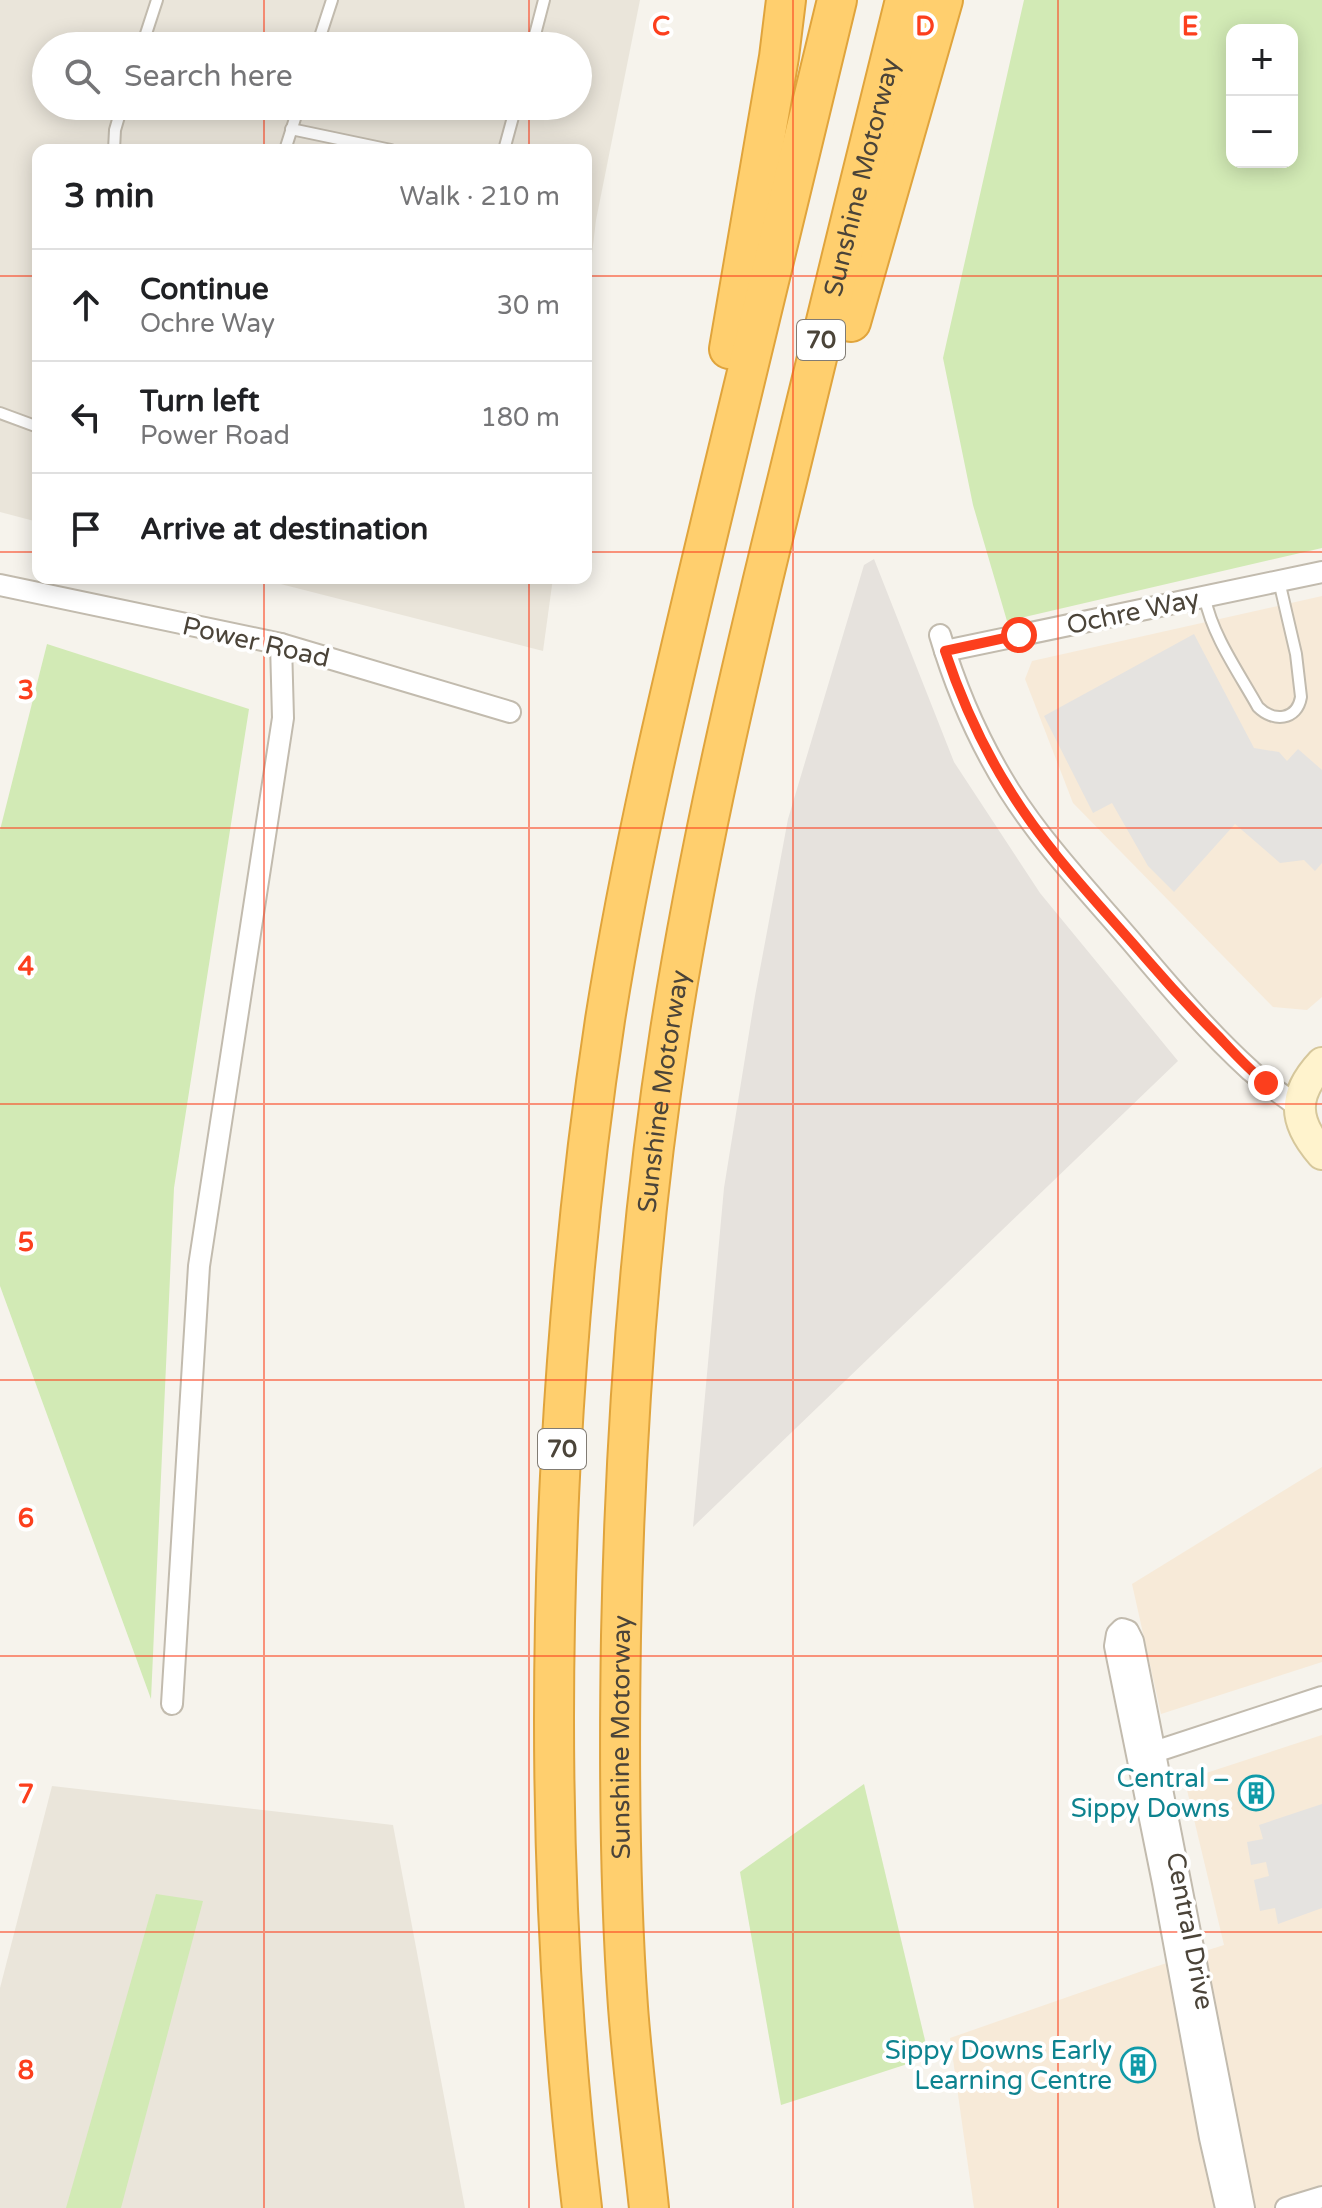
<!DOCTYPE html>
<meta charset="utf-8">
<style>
:root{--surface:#fff;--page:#f2f2f2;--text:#202124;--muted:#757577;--line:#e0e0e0}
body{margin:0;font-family:"Varela Round",sans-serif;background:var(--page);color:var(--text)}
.controls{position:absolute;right:24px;top:24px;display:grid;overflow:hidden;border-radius:16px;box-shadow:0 4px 20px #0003}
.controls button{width:72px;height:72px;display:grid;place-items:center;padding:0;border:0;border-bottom:2px solid var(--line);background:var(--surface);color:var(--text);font:40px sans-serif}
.stop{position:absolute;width:24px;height:24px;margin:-18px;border:6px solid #fc3f1d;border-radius:50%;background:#fff}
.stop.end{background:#fc3f1d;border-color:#fff;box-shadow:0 2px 8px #0008}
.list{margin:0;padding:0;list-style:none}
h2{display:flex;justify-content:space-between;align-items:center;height:104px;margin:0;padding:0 32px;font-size:34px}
h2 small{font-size:26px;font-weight:400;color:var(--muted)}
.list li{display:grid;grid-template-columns:52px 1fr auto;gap:24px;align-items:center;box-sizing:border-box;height:112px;padding:0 32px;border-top:2px solid var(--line)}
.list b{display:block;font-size:30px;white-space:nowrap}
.list p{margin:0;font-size:26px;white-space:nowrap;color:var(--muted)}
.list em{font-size:26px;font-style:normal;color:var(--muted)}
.icon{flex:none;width:44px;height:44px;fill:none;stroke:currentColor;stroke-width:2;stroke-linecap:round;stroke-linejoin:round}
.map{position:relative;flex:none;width:1322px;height:2208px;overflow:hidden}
.search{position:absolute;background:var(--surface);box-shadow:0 4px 20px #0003;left:32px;top:32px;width:560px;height:88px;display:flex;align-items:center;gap:20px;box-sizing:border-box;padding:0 28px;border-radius:44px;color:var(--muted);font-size:30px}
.panel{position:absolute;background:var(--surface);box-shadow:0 4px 20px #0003;left:32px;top:144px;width:560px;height:440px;border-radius:16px}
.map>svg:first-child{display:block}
.residential{fill:#eae5da;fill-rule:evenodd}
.commercial{fill:#f7ead8}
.industrial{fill:#e6e2dd}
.green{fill:#d2eab5;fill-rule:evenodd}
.parking{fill:#e5e3e0}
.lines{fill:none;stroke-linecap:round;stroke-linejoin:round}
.lane-casing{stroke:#c2bbae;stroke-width:14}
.street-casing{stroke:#c2bbae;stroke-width:24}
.secondary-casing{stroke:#d6c79b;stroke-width:34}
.highway-casing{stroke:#e0a43c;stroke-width:42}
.lane{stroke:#fff;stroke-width:10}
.street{stroke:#fff;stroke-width:20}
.secondary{stroke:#fff3cd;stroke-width:30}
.highway{stroke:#ffcf6e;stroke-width:38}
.route{stroke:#fc3f1d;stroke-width:10}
.grid{fill:none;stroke:#fc3f1d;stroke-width:2;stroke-opacity:0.55}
.labels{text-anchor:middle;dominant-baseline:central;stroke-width:8;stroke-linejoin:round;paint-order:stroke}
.shield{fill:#fff;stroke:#817c74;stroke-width:2}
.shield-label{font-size:24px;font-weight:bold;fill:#4b4439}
.street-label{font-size:26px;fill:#4b4439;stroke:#fff}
.culture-label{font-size:26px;fill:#0d838f;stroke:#fff;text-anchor:end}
.grid-label{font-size:26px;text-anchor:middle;font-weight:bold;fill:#fc3f1d;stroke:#fff;stroke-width:8;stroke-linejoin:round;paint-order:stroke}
</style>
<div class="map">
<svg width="1322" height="2208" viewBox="0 0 1322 2208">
<rect width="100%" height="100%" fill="#f6f3ec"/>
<g class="residential">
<path d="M0,0H640L596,220L586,305V150H38V522L0,512ZM46,46H578V106H46Z"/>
<path d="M257,578H553L543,651Z"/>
<path d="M52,1786L393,1825L465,2208H0V1988Z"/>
</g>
<g class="commercial">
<path d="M1322,596V997L1307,1010L1273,1007L1073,803L1025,679L1032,661Z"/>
<path d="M1322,1467V1662L1161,1714L1132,1584Z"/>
<path d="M1322,1735V2208H974L950,2038L1148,1969L1224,1945L1187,1790L1200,1775Z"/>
</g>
<path class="industrial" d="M874,559L954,762L1040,893L1178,1061L693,1527L724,1188L755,996L788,819L864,565Z"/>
<g class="green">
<path d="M1024,0H1322V548L1007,621L973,505L943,358ZM1292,30V162H1232V30Z"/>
<path d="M47,644L249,709L174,1188L151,1699L0,1286V830Z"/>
<path d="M864,1784L929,2057L781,2105L740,1872Z"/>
<path d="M156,1894L203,1901L121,2208H66Z"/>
</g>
<g class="parking">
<path d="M1194,634L1254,748L1279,752L1287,761L1298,749L1322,770V863L1315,871L1304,860L1280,863L1235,824L1174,892L1148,866L1112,803L1093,813L1044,716Z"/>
<path d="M1322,1804V1908L1278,1924L1275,1908L1260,1911L1254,1880L1269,1876L1266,1862L1251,1865L1247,1842L1263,1839L1259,1825Z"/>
</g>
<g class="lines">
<g class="lane-casing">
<g id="lane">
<path d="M142,46L157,0"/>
<path d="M317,46L332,0"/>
<path d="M532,46L544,0"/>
<path d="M291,129L391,150"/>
<path d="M114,150L115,130L122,106"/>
<path d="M285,150L299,106"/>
<path d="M504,150L516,106"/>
<path d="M0,413L38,427"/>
<path d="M1205,598C1212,635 1239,673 1258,707C1273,722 1297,721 1301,697L1296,654L1279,581"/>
</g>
</g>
<g class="street-casing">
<g id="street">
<path d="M0,585L281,644L510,712"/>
<path d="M940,635C956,689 979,742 1009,790C1044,845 1089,892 1131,941C1169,986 1208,1032 1251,1071C1266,1084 1283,1095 1300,1108"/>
<path d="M945,651L1322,572"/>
<path d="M172,1704L199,1266L283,718L281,644"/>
<path d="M1145,1755L1322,1697"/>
<path d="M1226,2208L1210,2138L1163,1883L1115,1646L1117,1634L1122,1629L1128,1631L1133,1641L1244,2208"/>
<path d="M1286,2208L1322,2197"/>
</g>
</g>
<g class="secondary-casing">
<path id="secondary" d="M1322,1063C1292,1095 1293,1121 1322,1154"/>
</g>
<g class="highway-casing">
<g id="highway">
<path d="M851,322L943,0"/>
<path d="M729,349L779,57L786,0"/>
<path d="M582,2208C552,1959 548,1706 561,1456C569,1309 583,1165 605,1020C633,842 676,667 718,492C758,328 797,164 837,0"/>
<path id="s1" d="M649,2208C642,2141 633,2074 628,2007C619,1883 619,1759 621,1636C625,1433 639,1231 670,1031C699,845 742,663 787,481C826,321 865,160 905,0"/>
</g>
</g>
<use href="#lane" class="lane"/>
<use href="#street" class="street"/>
<use href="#secondary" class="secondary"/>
<use href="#highway" class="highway"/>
</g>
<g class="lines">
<path class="route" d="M1019,635L945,651C961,699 982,746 1009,789C1046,850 1097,902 1143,955C1167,983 1192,1010 1218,1036C1233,1052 1248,1069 1266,1083"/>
</g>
<path class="grid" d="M264,0V46M529,0V46M793,0V2208M1058,0V2208M264,106V150M529,106V150M0,276H38M586,276H1322M0,552H38M586,552H1322M264,578V2208M529,578V2208M0,828H1322M0,1104H1322M0,1380H1322M0,1656H1322M0,1932H1322"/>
<defs>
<g id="building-ring" transform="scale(1.8)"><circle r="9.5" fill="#fff" stroke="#0f9aa8" stroke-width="1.5"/><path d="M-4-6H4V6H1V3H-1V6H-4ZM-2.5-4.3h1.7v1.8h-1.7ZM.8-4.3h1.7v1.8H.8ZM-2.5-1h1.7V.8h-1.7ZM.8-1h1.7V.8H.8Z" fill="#0f9aa8"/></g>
</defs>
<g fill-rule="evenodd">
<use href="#building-ring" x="1256" y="1793"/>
<use href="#building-ring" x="1138" y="2065"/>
</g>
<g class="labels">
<g class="shield">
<rect x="797" y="320" width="48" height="40" rx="6"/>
<rect x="538" y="1429" width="48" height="40" rx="6"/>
</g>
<g class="shield-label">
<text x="821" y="340">70</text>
<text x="562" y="1449">70</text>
</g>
<g class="street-label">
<text stroke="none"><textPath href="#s1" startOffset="2056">Sunshine Motorway</textPath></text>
<text transform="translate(1133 612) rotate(-12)">Ochre Way</text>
<text transform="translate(256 642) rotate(13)">Power Road</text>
<text stroke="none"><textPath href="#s1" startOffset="1120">Sunshine Motorway</textPath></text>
<text stroke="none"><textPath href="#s1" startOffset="472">Sunshine Motorway</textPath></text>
<text transform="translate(1190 1931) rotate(79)">Central Drive</text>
</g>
<g class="culture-label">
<text x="1230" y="1778">Central –<tspan x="1230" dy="30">Sippy Downs</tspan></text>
<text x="1112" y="2050">Sippy Downs Early<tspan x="1112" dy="30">Learning Centre</tspan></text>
</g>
</g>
<g class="grid-label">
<text x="661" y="35">C</text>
<text x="925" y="35">D</text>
<text x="1190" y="35">E</text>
<text x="26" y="699">3</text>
<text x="26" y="975">4</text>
<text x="26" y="1251">5</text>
<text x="26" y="1527">6</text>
<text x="26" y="1803">7</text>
<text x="26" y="2079">8</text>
</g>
</svg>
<div class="controls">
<button>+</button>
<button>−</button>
</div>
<div class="stop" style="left:1019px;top:635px"></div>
<div class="stop end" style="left:1266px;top:1083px"></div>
<div class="search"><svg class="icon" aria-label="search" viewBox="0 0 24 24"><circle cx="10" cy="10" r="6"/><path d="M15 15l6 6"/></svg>Search here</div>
<section class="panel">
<h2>3 min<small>Walk · 210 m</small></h2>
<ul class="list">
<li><svg class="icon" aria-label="ahead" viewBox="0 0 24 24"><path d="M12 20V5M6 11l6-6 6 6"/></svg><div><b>Continue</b><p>Ochre Way</p></div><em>30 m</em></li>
<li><svg class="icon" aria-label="left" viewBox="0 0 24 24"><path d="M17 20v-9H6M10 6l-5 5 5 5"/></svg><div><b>Turn left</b><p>Power Road</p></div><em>180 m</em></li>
<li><svg class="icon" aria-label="arrive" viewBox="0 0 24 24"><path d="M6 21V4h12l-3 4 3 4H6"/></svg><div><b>Arrive at destination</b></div></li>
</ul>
</section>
</div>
